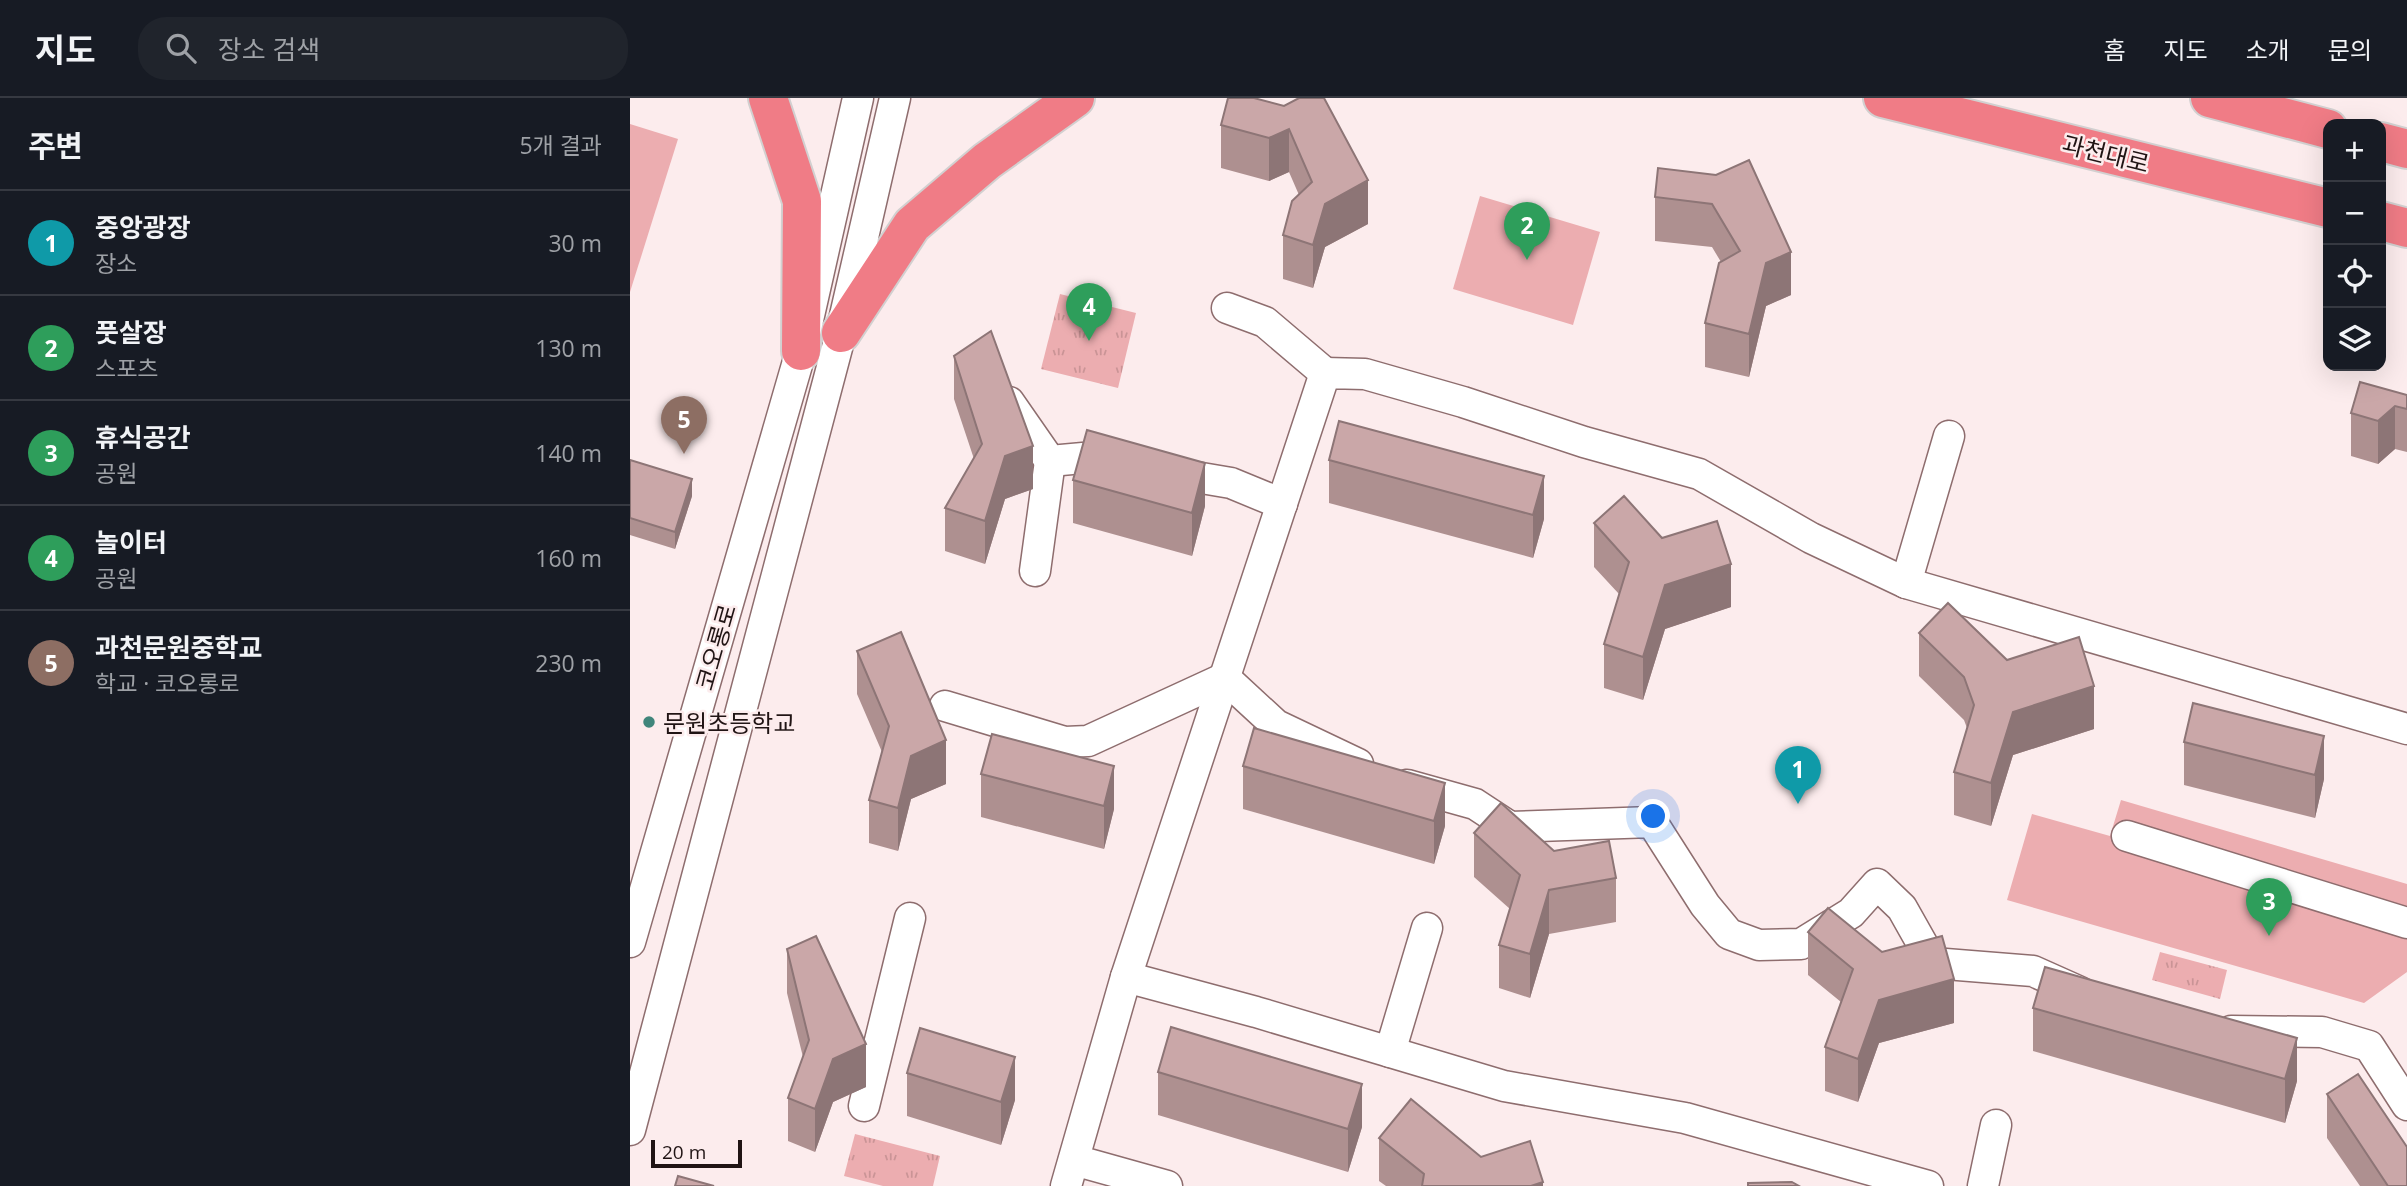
<!DOCTYPE html>
<html lang="ko">
<meta charset="utf-8">
<style>
:root{--surface:#171b24;--page:#20242c;--text:#f1f3f6;--muted:#9ea1a6;--line:#363941;--accent:#0f766e}
body{margin:0;font-family:"Open Sans","Noto Sans KR",sans-serif;background:var(--page);color:var(--text)}
.controls{position:absolute;right:21px;top:21px;display:grid;overflow:hidden;border-radius:14px;box-shadow:0 7px 28px #0002}
.controls button{width:63px;height:63px;display:grid;place-items:center;padding:0;border:0;border-bottom:2px solid var(--line);background:var(--surface);color:var(--text);font:35px sans-serif}
.scale{position:absolute;left:21px;bottom:18px;width:91px;box-sizing:border-box;padding-left:7px;border:4px solid #201414;border-top:0;font-size:19px;line-height:24px;white-space:nowrap;color:#201414;-webkit-text-stroke:5px #fceced;paint-order:stroke}
.you{position:absolute;left:1024px;top:719px;width:24px;height:24px;margin:-18px;border:5px solid #fff;border-radius:50%;background:#1a73e8;box-shadow:0 0 0 10px #1a73e833}
.badge{display:grid;place-items:center;width:46px;height:46px;border-radius:50%;background:var(--accent);color:#fff;font-size:23px;font-weight:700}
.pin{position:absolute;translate:-50% -58px;filter:drop-shadow(0 2px 4px #0008)}
.pin::after{content:'';position:absolute;top:37px;width:24px;height:21px;background:inherit;clip-path:polygon(0 0,100% 0,50% 100%)}
.list{margin:0;padding:0;list-style:none}
h2{display:flex;justify-content:space-between;align-items:center;height:91px;margin:0;padding:0 28px;font-size:30px}
h2 small{font-size:23px;font-weight:400;color:var(--muted)}
.list li{display:grid;grid-template-columns:46px 1fr auto;gap:21px;align-items:center;box-sizing:border-box;height:105px;padding:0 28px;border-top:2px solid var(--line)}
.list b{display:block;font-size:26px;white-space:nowrap}
.list p{margin:0;font-size:23px;white-space:nowrap;color:var(--muted)}
.list em{font-size:23px;font-style:normal;color:var(--muted)}
.icon{flex:none;width:38px;height:38px;fill:none;stroke:currentColor;stroke-width:2;stroke-linecap:round;stroke-linejoin:round}
.map{position:relative;flex:none;width:1777px;height:1088px;overflow:hidden}
header{display:flex;align-items:center;gap:42px;box-sizing:border-box;height:98px;padding:0 35px;background:var(--surface);border-bottom:2px solid var(--line)}
header strong{font-size:33px}
nav{display:flex;gap:38px;margin-inline-start:auto;font-size:24px}
.search{width:490px;height:63px;background:var(--page);display:flex;align-items:center;gap:18px;box-sizing:border-box;padding:0 24px;border-radius:28px;color:var(--muted);font-size:26px}
main{display:flex}
aside{flex:1;background:var(--surface)}
.map>svg:first-child{display:block}
.park{fill:url(#park-tufts)}
.garden{fill:#ecadb0}
.lines{fill:none;stroke-linecap:round;stroke-linejoin:round}
.minor-casing{stroke:#8e6d6e;stroke-width:33}
.highway-casing{stroke:#d2d0d0;stroke-width:42}
.minor{stroke:#fff;stroke-width:30}
.highway{stroke:#f07c86;stroke-width:38}
.wall{fill:#ae9090}
.shaded-wall{fill:#8d7576}
.building{fill:#caa7a8;stroke:#8d7576;stroke-width:2}
.poi-dot{fill:#40857b;stroke:#fceced;stroke-width:2.5}
.labels{text-anchor:middle;dominant-baseline:central;stroke-width:5;stroke-linejoin:round;paint-order:stroke}
.street-label{font-size:24px;fill:#201414;stroke:#fceced}
.poi-label{font-size:24px;fill:#201414;stroke:#fceced;text-anchor:start}
</style>
<header>
<strong>지도</strong>
<div class="search"><svg class="icon" aria-label="search" viewBox="0 0 24 24"><circle cx="10" cy="10" r="6"/><path d="M15 15l6 6"/></svg>장소 검색</div>
<nav><a>홈</a><a>지도</a><a>소개</a><a>문의</a></nav>
</header>
<main>
<aside>
<h2>주변<small>5개 결과</small></h2>
<ul class="list">
<li><span class="badge" style="background:#0f9aa8">1</span><div><b>중앙광장</b><p>장소</p></div><em>30 m</em></li>
<li><span class="badge" style="background:#2e9e5b">2</span><div><b>풋살장</b><p>스포츠</p></div><em>130 m</em></li>
<li><span class="badge" style="background:#2e9e5b">3</span><div><b>휴식공간</b><p>공원</p></div><em>140 m</em></li>
<li><span class="badge" style="background:#2e9e5b">4</span><div><b>놀이터</b><p>공원</p></div><em>160 m</em></li>
<li><span class="badge" style="background:#8d6e63">5</span><div><b>과천문원중학교</b><p>학교 · 코오롱로</p></div><em>230 m</em></li>
</ul>
</aside>
<div class="map">
<svg width="1777" height="1088" viewBox="0 0 1777 1088">
<defs>
<pattern id="park-tufts" width="24" height="20" patternUnits="userSpaceOnUse" patternTransform="scale(1.75)"><rect width="24" height="20" fill="#ecadb0"/><path d="M3 7l-1-3M5 7V3M7 7l1-3M15 17l-1-3M17 17v-4M19 17l1-3" fill="none" stroke="#ca9496"/></pattern>
</defs>
<rect width="100%" height="100%" fill="#fceced"/>
<g class="park">
<path d="M430,196L506,215L488,290L411,271Z"/>
<path d="M1530,854L1597,872L1590,901L1522,882Z"/>
<path d="M225,1036L310,1058L303,1088H253L214,1078Z"/>
</g>
<g class="garden">
<path d="M0,26L48,41L0,194Z"/>
<path d="M850,98L970,134L943,227L823,191Z"/>
<path d="M1491,702L1777,786V874L1734,905L1377,802L1402,716L1480,738Z"/>
</g>
<g class="lines">
<g class="minor-casing">
<g id="minor">
<path d="M597,210L635,224L695,275"/>
<path d="M379,304L420,363L453,360L487,366"/>
<path d="M536,374L601,385L652,406"/>
<path d="M405,473L420,363"/>
<path d="M1276,485L1319,338"/>
<path d="M315,608L435,644L458,643L595,580L646,627L728,666"/>
<path d="M777,687L845,706L880,729L1022,724L1075,807L1099,836L1129,847L1171,846L1221,815L1247,786L1272,810L1303,865L1403,873L1450,894"/>
<path d="M1497,738L1777,825"/>
<path d="M0,844L171,253L228,0"/>
<path d="M496,879L626,914L874,988L1055,1020L1298,1088"/>
<path d="M1601,933L1692,934L1739,948L1777,1007"/>
<path d="M760,954L797,830"/>
<path d="M234,1008L280,820"/>
<path d="M0,1032L211,235L265,0"/>
<path d="M444,1062L537,1088"/>
<path d="M436,1088L496,879L695,275L735,276L833,304L954,344L1069,376L1181,440L1276,485L1777,631"/>
<path d="M1353,1088L1366,1027"/>
</g>
</g>
<g class="highway-casing">
<g id="highway">
<path d="M138,0L172,103L171,253"/>
<path d="M1253,0L1698,110"/>
<path d="M1580,0L1698,31"/>
<path d="M1751,44L1777,51"/>
<path d="M1751,123L1777,130"/>
<path d="M211,235L282,127L357,63L445,0"/>
</g>
</g>
<use href="#minor" class="minor"/>
<use href="#highway" class="highway"/>
</g>
<g class="wall">
<path d="M654,8L738,126L695,149L683,190L653,181V137L669,97L659,74L639,83L591,70V27Z"/>
<path d="M1086,77L1161,197L1136,208L1119,279L1075,269V225L1091,164L1082,149L1025,143V99Z"/>
<path d="M324,258L403,391L375,401L355,466L315,453V410L344,361L324,301Z"/>
<path d="M1777,297V354L1765,351L1748,366L1721,358V315Z"/>
<path d="M709,323L914,421L903,460L699,405V362Z"/>
<path d="M0,362L62,398L45,451L0,437Z"/>
<path d="M443,382L575,408L562,458L443,425Z"/>
<path d="M964,425L1032,440L1101,509L1035,531L1013,602L974,590V546L989,496L964,469Z"/>
<path d="M1289,535L1377,562L1464,631L1383,657L1361,728L1324,717V674L1337,630L1334,622L1289,578Z"/>
<path d="M227,553L316,686L281,701L268,753L239,745V702L252,654L227,596Z"/>
<path d="M1563,605L1694,681L1685,720L1554,687V644Z"/>
<path d="M624,630L815,728L804,766L613,711V668Z"/>
<path d="M362,636L484,711L474,751L351,719V676Z"/>
<path d="M844,735L924,753L986,780V824L919,836L900,900L869,890V847L880,811L844,779Z"/>
<path d="M1178,834L1324,925L1249,945L1228,1004L1195,993V949L1211,904L1178,877Z"/>
<path d="M157,851L236,989L203,1004L185,1054L158,1043V1000L173,959L157,895Z"/>
<path d="M1403,910L1667,983L1655,1025L1403,953Z"/>
<path d="M528,974L732,1029L718,1074L528,1017Z"/>
<path d="M277,975L385,1002L371,1047L277,1018Z"/>
<path d="M1697,996L1777,1088H1730L1697,1040Z"/>
<path d="M749,1040L851,1059L913,1088H756L749,1083Z"/>
</g>
<g class="shaded-wall">
<path d="M659,31V74L639,83V40Z"/>
<path d="M738,82V126L695,149L683,190V147L695,106Z"/>
<path d="M1161,154V197L1136,208L1119,279V236L1136,165Z"/>
<path d="M1765,308V351L1748,366V323Z"/>
<path d="M403,348V391L375,401L355,466V423L375,358Z"/>
<path d="M575,365V408L562,458V415Z"/>
<path d="M914,378V421L903,460V417Z"/>
<path d="M62,381V398L45,451V434Z"/>
<path d="M1101,466V509L1035,531L1013,602V559L1035,487Z"/>
<path d="M1464,588V631L1383,657L1361,728V685L1383,614Z"/>
<path d="M1694,638V681L1685,720V677Z"/>
<path d="M316,642V686L281,701L268,753V710L281,658Z"/>
<path d="M484,668V711L474,751V708Z"/>
<path d="M815,685V728L804,766V723Z"/>
<path d="M919,792V836L900,900V856Z"/>
<path d="M1324,881V925L1249,945L1228,1004V961L1249,902Z"/>
<path d="M1667,940V983L1655,1025V981Z"/>
<path d="M236,946V989L203,1004L185,1054V1011L203,961Z"/>
<path d="M385,959V1002L371,1047V1004Z"/>
<path d="M732,986V1029L718,1074V1031Z"/>
<path d="M913,1084V1088H901Z"/>
</g>
<g class="building">
<path d="M598,0H624L654,8L669,0H694L738,82L695,106L683,147L653,137L662,103L682,84L659,31L639,40L591,27Z"/>
<path d="M1119,62L1161,154L1136,165L1119,236L1075,225L1089,165L1110,153L1082,106L1025,99L1028,70L1086,77Z"/>
<path d="M361,233L403,348L375,358L355,423L315,410L352,346L324,258Z"/>
<path d="M1730,284L1777,297V311L1765,308L1748,323L1721,315Z"/>
<path d="M709,323L914,378L903,417L699,362Z"/>
<path d="M457,332L575,365L562,415L443,382Z"/>
<path d="M0,362L62,381L45,434L0,420Z"/>
<path d="M994,398L1032,440L1087,423L1101,466L1035,487L1013,559L974,546L999,464L964,425Z"/>
<path d="M1318,505L1377,562L1449,539L1464,588L1383,614L1361,685L1324,674L1344,607L1334,579L1289,535Z"/>
<path d="M271,534L316,642L281,658L268,710L239,702L259,628L227,553Z"/>
<path d="M1563,605L1694,638L1685,677L1554,644Z"/>
<path d="M624,630L815,685L804,723L613,668Z"/>
<path d="M362,636L484,668L474,708L351,676Z"/>
<path d="M871,705L924,753L979,743L986,780L919,792L900,856L869,847L890,777L844,735Z"/>
<path d="M1198,810L1252,854L1312,838L1324,881L1249,902L1228,961L1195,949L1223,871L1178,834Z"/>
<path d="M186,838L236,946L203,961L185,1011L158,1000L179,942L157,851Z"/>
<path d="M1415,869L1667,940L1655,981L1403,910Z"/>
<path d="M541,929L732,986L718,1031L528,974Z"/>
<path d="M290,930L385,959L371,1004L277,975Z"/>
<path d="M1728,976L1777,1049V1088H1758L1697,996Z"/>
<path d="M781,1001L851,1059L900,1043L913,1084L901,1088H792L794,1076L749,1040Z"/>
<path d="M48,1078L84,1088H45Z"/>
<path d="M1162,1084L1169,1088H1118V1085Z"/>
</g>
<circle class="poi-dot" cx="19" cy="624" r="7"/>
<g class="labels">
<g class="street-label">
<text transform="translate(1476 55) rotate(14)">과천대로</text>
<text transform="translate(85 549) rotate(-74)">코오롱로</text>
</g>
<g class="poi-label">
<text x="33" y="624">문원초등학교</text>
</g>
</g>
</svg>
<div class="controls">
<button>+</button>
<button>−</button>
<button><svg class="icon" aria-label="locate" viewBox="0 0 24 24"><circle cx="12" cy="12" r="6"/><path d="M12 2v4M12 18v4M2 12h4M18 12h4"/></svg></button>
<button><svg class="icon" aria-label="layers" viewBox="0 0 24 24"><path d="M12 4l9 5-9 5-9-5zM3 14l9 5 9-5"/></svg></button>
</div>
<div class="scale">20 m</div>
<div class="you"></div>
<div class="pin badge" style="left:1168px;top:706px;background:#0f9aa8">1</div>
<div class="pin badge" style="left:897px;top:162px;background:#2e9e5b">2</div>
<div class="pin badge" style="left:1639px;top:838px;background:#2e9e5b">3</div>
<div class="pin badge" style="left:459px;top:243px;background:#2e9e5b">4</div>
<div class="pin badge" style="left:54px;top:356px;background:#8d6e63">5</div>
</div>
</main>
